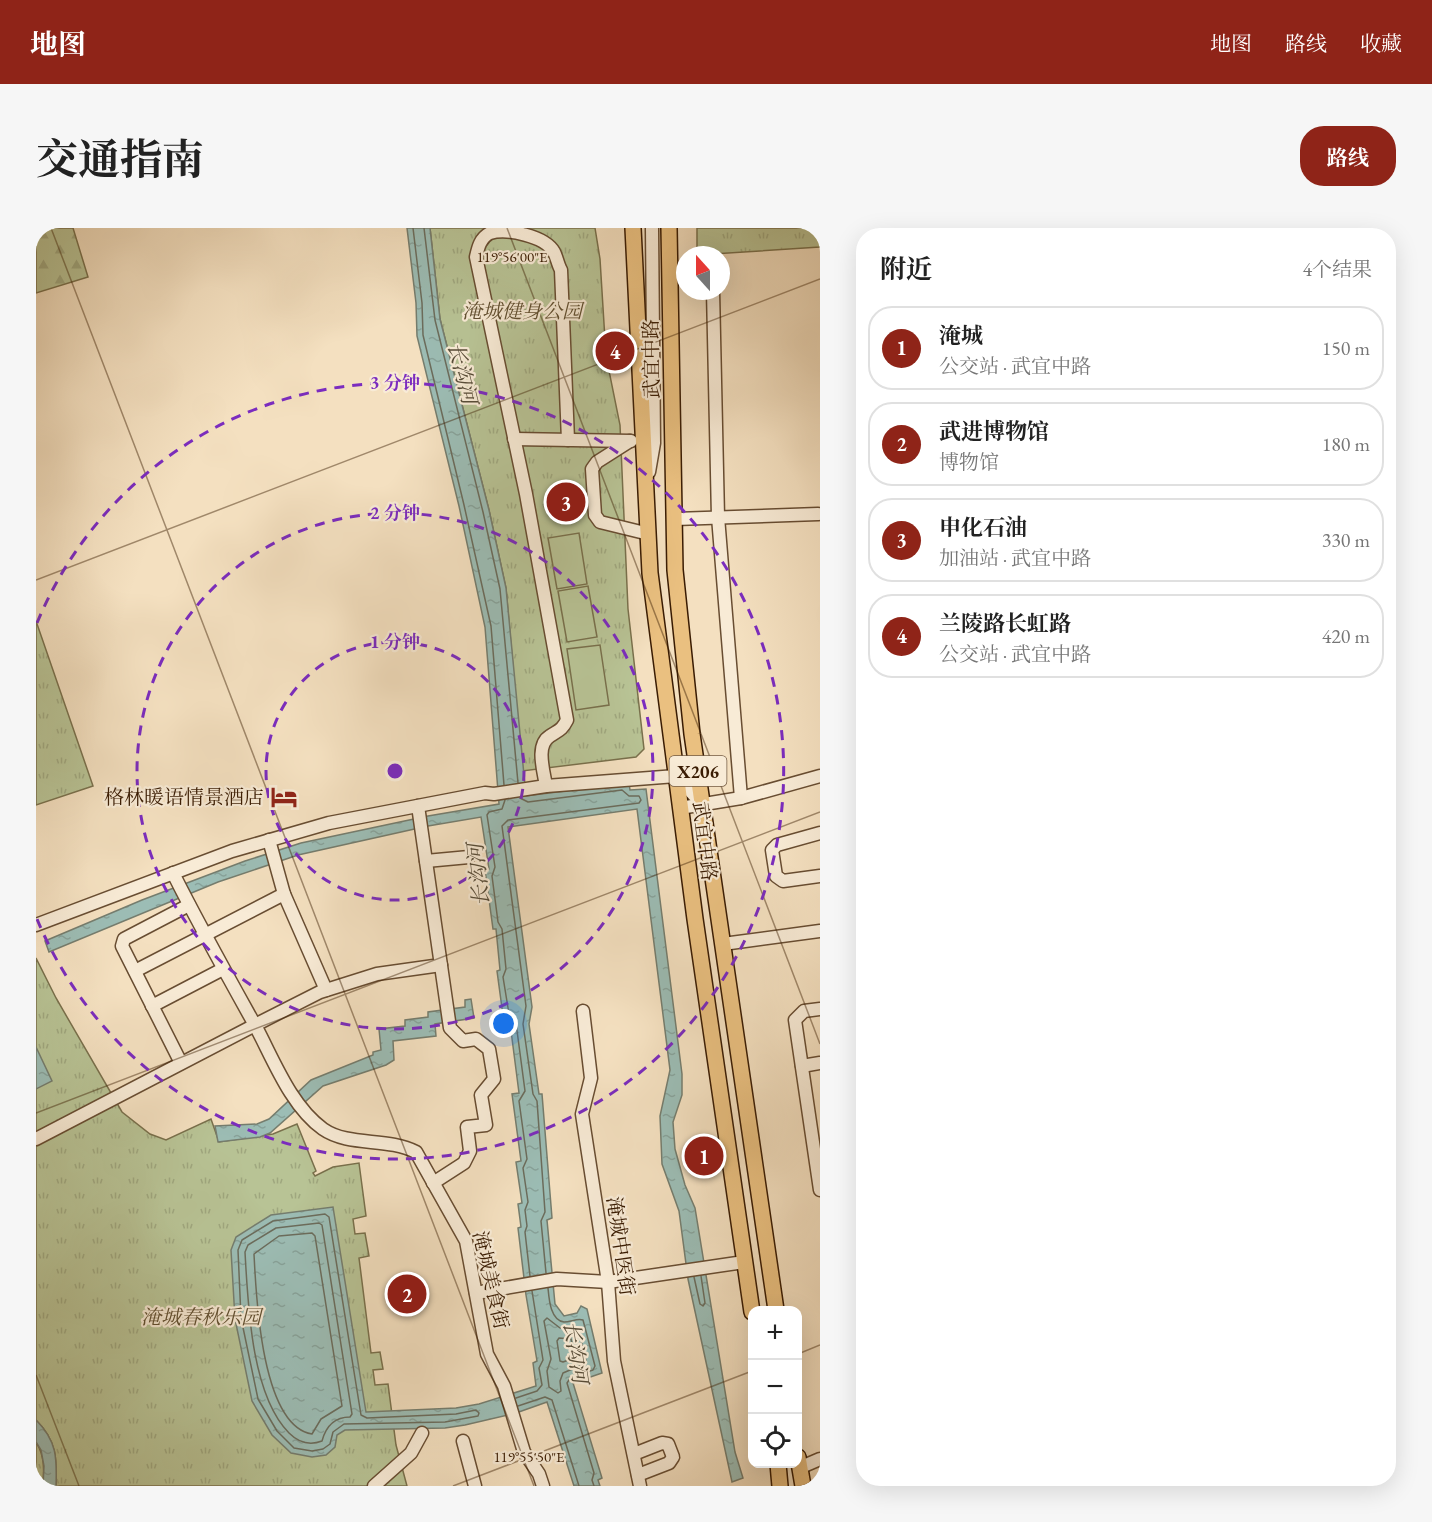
<!DOCTYPE html>
<html lang="zh">
<meta charset="utf-8">
<style>
:root{--surface:#fff;--page:#f6f6f6;--text:#222;--muted:#767676;--line:#e0e0e0;--accent:#8f2418}
body{margin:0;font-family:"EB Garamond","Noto Serif SC",serif;background:var(--page);color:var(--text)}
.controls{position:absolute;right:18px;bottom:18px;display:grid;overflow:hidden;border-radius:12px;box-shadow:0 6px 24px #0002}
.controls button{width:54px;height:54px;display:grid;place-items:center;padding:0;border:0;border-bottom:2px solid var(--line);background:var(--surface);color:var(--text);font:30px sans-serif}
.compass{position:absolute;left:640px;top:18px;width:54px;height:54px;border-radius:50%;background:var(--surface);box-shadow:0 6px 24px #0002;rotate:339deg}
.you{position:absolute;left:468px;top:796px;width:21px;height:21px;margin:-15px;border:4px solid #fff;border-radius:50%;background:#1a73e8;box-shadow:0 0 0 9px #1a73e833}
.badge{display:grid;place-items:center;width:39px;height:39px;border-radius:50%;background:var(--accent);color:#fff;font-size:20px;font-weight:700}
.pin{position:absolute;translate:-50% -50%;border:3px solid #fff;box-shadow:0 2px 6px #0006}
.list{margin:0;padding:0;list-style:none}
h2{display:flex;justify-content:space-between;align-items:center;height:78px;margin:0;padding:0 24px;font-size:26px}
h2 small{font-size:20px;font-weight:400;color:var(--muted)}
.list li{display:grid;grid-template-columns:39px 1fr auto;gap:18px;align-items:center;box-sizing:border-box;height:84px;margin:0 12px 12px;padding:0 12px;border:2px solid var(--line);border-radius:24px}
.list b{display:block;font-size:22px;white-space:nowrap}
.list p{margin:0;font-size:20px;white-space:nowrap;color:var(--muted)}
.list em{font-size:20px;font-style:normal;color:var(--muted)}
.icon{flex:none;width:33px;height:33px;fill:none;stroke:currentColor;stroke-width:2;stroke-linecap:round;stroke-linejoin:round}
.map{position:relative;flex:none;width:784px;height:1258px;overflow:hidden;border-radius:24px}
header{display:flex;align-items:center;gap:36px;box-sizing:border-box;height:84px;padding:0 30px;background:var(--accent);color:#fff}
header strong{font-size:28px}
nav{display:flex;gap:33px;margin-inline-start:auto;font-size:21px}
.intro{display:flex;align-items:center;justify-content:space-between;box-sizing:border-box;height:144px;padding:0 36px}
h1{margin:0;font-size:42px}
.button{padding:15px 27px;border-radius:24px;background:var(--accent);color:#fff;font-size:21px;font-weight:700}
main{display:flex;gap:36px;padding:0 36px}
aside{flex:1;background:var(--surface);border-radius:24px;box-shadow:0 6px 24px #0002}
.map>svg:first-child{display:block}
.forest{fill:url(#forest-firs);stroke:#79704c;stroke-width:1.5}
.park{fill:url(#park-tufts);stroke:#79704c;stroke-width:1.5}
.pitch{fill:#b8c395;stroke:#79704c;stroke-width:1.5}
.water{fill:url(#water-ripples);stroke:#757d6e;stroke-width:1.5}
.lines{fill:none;stroke-linecap:round;stroke-linejoin:round}
.shore{stroke:#6b6c5c;stroke-width:1.5}
.minor-casing{stroke:#684d32;stroke-width:15}
.major-casing{stroke:#3a1c03;stroke-width:18}
.minor{stroke:#f8ebd6;stroke-width:12}
.major{stroke:#eac080;stroke-width:15}
.ticks{fill:none;stroke:#3a1c03;stroke-width:1.5;stroke-opacity:0.45}
.ring{fill:none;stroke:#7b2cbf;stroke-width:3;stroke-dasharray:10 8}
.labels{text-anchor:middle;dominant-baseline:central;stroke-width:4.5;stroke-linejoin:round;paint-order:stroke}
.shield{fill:#f8ebd6;stroke:#735a42;stroke-width:1.5}
.shield-label{font-size:18px;font-weight:bold;fill:#3a1c03}
.park-label{font-size:20px;font-style:italic;fill:#604e2f;stroke:#f8ebd6}
.street-label{font-size:20px;fill:#3a1c03;stroke:#f8ebd6}
.poi-label{font-size:20px;fill:#3a1c03;stroke:#f8ebd6;text-anchor:end}
.water-label{font-size:21px;font-style:italic;fill:#574c38;stroke:#f8ebd6}
.ticks-label{font-size:15px;text-anchor:middle;fill:#3a1c03;stroke:#f8ebd6;stroke-width:4.5;stroke-linejoin:round;paint-order:stroke}
.centre{fill:#7b2cbf;stroke:#f8ebd6;stroke-width:3}
.ring-label{font-size:18px;text-anchor:middle;font-weight:bold;fill:#7b2cbf;stroke:#f8ebd6;stroke-width:4.5;stroke-linejoin:round;paint-order:stroke}
</style>
<header>
<strong>地图</strong>
<nav><a>地图</a><a>路线</a><a>收藏</a></nav>
</header>
<div class="intro"><h1>交通指南</h1><a class="button">路线</a></div>
<main>
<div class="map">
<svg width="784" height="1258" viewBox="0 0 784 1258">
<defs>
<pattern id="forest-firs" width="22" height="20" patternUnits="userSpaceOnUse" patternTransform="scale(1.5)"><rect width="22" height="20" fill="#b8c395"/><path d="M5 1l3.5 6h-7zM16 11l3.5 6h-7z" fill="#9fa77f"/></pattern>
<pattern id="park-tufts" width="24" height="20" patternUnits="userSpaceOnUse" patternTransform="scale(1.5)"><rect width="24" height="20" fill="#b8c395"/><path d="M3 7l-1-3M5 7V3M7 7l1-3M15 17l-1-3M17 17v-4M19 17l1-3" fill="none" stroke="#9fa77f"/></pattern>
<pattern id="water-ripples" width="26" height="14" patternUnits="userSpaceOnUse" patternTransform="scale(1.5)"><rect width="26" height="14" fill="#9cbdb5"/><path d="M2 4q2-2 4 0t4 0M15 11q2-2 4 0t4 0" fill="none" stroke="#87a29a"/></pattern>
</defs>
<rect width="100%" height="100%" fill="#f4e0c0"/>
<filter id="stains"><feTurbulence type="fractalNoise" baseFrequency=".00333" numOctaves="4"/><feColorMatrix values="0 0 0 0 .2 0 0 0 0 .09 0 0 0 0 .02 0 0 0 .5 -.17"/></filter>
<radialGradient id="worn" r=".72"><stop offset=".6" stop-color="#630" stop-opacity="0"/><stop offset="1" stop-color="#630" stop-opacity=".3"/></radialGradient>
<path class="forest" d="M0,0H37L52,49L0,65Z"/>
<g class="park">
<path d="M394,0H559L564,31L570,128L584,197L592,381L608,521L600,529L486,543L470,360L453,282L404,91Z"/>
<path d="M661,0H784V19L661,27Z"/>
<path d="M0,393L57,558L0,577Z"/>
<path d="M0,730L20,770L86,884L114,906L130,912L175,891L183,914L237,906L261,896L280,943L277,945L279,948L297,939L323,935L330,988L317,991L319,1006L329,1005L333,1028L323,1030L335,1125L344,1124L347,1141L337,1142L339,1157L352,1156L360,1217L371,1258H20C21,1230 21,1213 0,1192Z"/>
<path d="M0,1214C9,1228 8,1242 7,1258H0Z"/>
</g>
<g class="pitch">
<path d="M543,305L551,356L521,361L512,310Z"/>
<path d="M552,358L561,409L531,414L522,363Z"/>
<path d="M564,417L573,477L540,482L531,421Z"/>
</g>
<g class="water">
<path d="M371,0H394L404,91L453,282L470,360L490,568L593,555L594,562L610,561L646,846V867L637,894L639,921L649,957L659,980L699,1224L707,1250L696,1254L652,1051L643,983L626,936L624,888L634,842L601,581L472,599L496,779L493,796L503,866H506L516,990L511,992L519,1076L528,1088L541,1085L545,1078L551,1081L566,1145L537,1155L566,1250L562,1252L564,1258H538L511,1174L480,1185L429,1197L409,1200L309,1202L301,1207L299,1219L290,1227L276,1229L255,1225L236,1207L216,1173L199,1091L195,1022L200,1009L235,987L297,979L330,1184L420,1180L443,1176L500,1158L497,1135L501,1133L490,1067L482,1000L485,999L482,976L486,975L480,934L485,933L476,866L483,865L474,795H468L461,743L464,742L460,701H457L449,642L453,641L445,589L392,598L262,627L182,654L13,724L9,713L106,672L209,633L265,615L392,588L463,576L449,399L423,278L381,108L380,75Z"/>
<path d="M435,771L438,790L399,796L400,808L357,813L358,832L350,837L287,858L234,905L224,909L182,914L179,898L221,896L233,891L275,852L337,827V824L345,822L343,801L369,798V792L392,789V784L429,779V772Z"/>
<path d="M0,819L16,853L0,861Z"/>
<path d="M0,1192C21,1213 21,1230 20,1258H7L8,1238L5,1222L0,1214Z"/>
</g>
<g class="lines">
<g class="shore">
<path d="M377,0L386,75L387,107L428,277L455,398L468,557"/>
<path d="M388,0L399,92L447,284L464,361L482,555"/>
<path d="M484,570L492,574L586,562L593,568H603L605,572L603,575L472,592L466,598L490,778L487,796L497,866L501,873L509,984L505,993L510,1045"/>
<path d="M469,572L466,581L453,584L451,587L459,639L456,648L462,694L466,701L470,741L467,749L473,786L480,795L489,863L483,873L491,931L487,940L492,974L489,982L491,998L489,1004L494,1048"/>
<path d="M289,986L293,989L325,1187L331,1190L420,1186L440,1182L443,1185L442,1188L409,1194L308,1196L297,1204L294,1216L287,1221L276,1223L258,1220L241,1203L222,1171L205,1090L202,1022L206,1012L237,993Z"/>
<path d="M283,995L286,997L316,1186L314,1189C298,1189 290,1198 286,1213C273,1218 262,1214 253,1205C215,1167 212,1076 209,1024L212,1017L240,1000Z"/>
<path d="M276,1005L279,1008L306,1178L285,1191L276,1206C225,1198 220,1066 218,1026L243,1008Z"/>
<path d="M658,1049L664,1076L667,1078L669,1075L665,1048"/>
<path d="M512,1060C513,1070 514,1092 528,1094C535,1094 541,1090 547,1092L559,1138L557,1142L535,1149L531,1155L558,1245L556,1252L558,1258"/>
<path d="M511,1090L524,1100H542L550,1133L548,1136L527,1145L524,1153L525,1163L522,1165L513,1159L511,1143L515,1131L508,1093Z"/>
<path d="M523,1110L535,1111L539,1127L538,1130L527,1134L524,1133L521,1113Z"/>
<path d="M480,1170L501,1163L506,1157L503,1140L507,1132L496,1063"/>
<path d="M482,1178L509,1169L516,1172L543,1258"/>
</g>
<g class="minor-casing">
<g id="minor">
<path d="M677,63L682,289L705,570"/>
<path d="M478,211L595,213"/>
<path d="M594,213L561,234L556,241L559,287L564,294L613,306"/>
<path d="M613,244L618,215L616,0"/>
<path d="M639,291L782,286"/>
<path d="M510,558C508,544 499,517 514,508C523,502 526,502 531,492L490,266L440,29C442,20 444,10 454,5C471,0 509,8 518,24C521,30 522,37 525,42L532,212"/>
<path d="M382,578L414,800L427,813L440,811L453,821L458,851L445,867L450,897L431,899L434,923L428,935L397,955"/>
<path d="M644,580L705,570L784,548"/>
<path d="M784,605L741,617L736,622L740,648L747,653L784,648"/>
<path d="M233,612L248,666L290,762"/>
<path d="M390,633L433,629"/>
<path d="M137,645C163,697 191,747 220,799C238,833 255,878 287,901C313,919 351,909 380,924L430,1013L451,1126L468,1158L488,1224L503,1246L507,1258"/>
<path d="M0,697L196,623L293,595L449,565L458,566L510,558L640,548L667,577"/>
<path d="M687,716L784,703"/>
<path d="M99,743L248,666"/>
<path d="M116,778L187,741"/>
<path d="M784,781L768,783L759,792L784,962"/>
<path d="M547,783L555,850L546,886L572,1054L578,1133L604,1258"/>
<path d="M145,835L86,718L88,711L153,677"/>
<path d="M766,838L784,835"/>
<path d="M0,911L219,797L284,764L341,746L405,737"/>
<path d="M440,1065L521,1051L572,1054L708,1034"/>
<path d="M427,1213L439,1258"/>
<path d="M598,1226L626,1215L632,1216L637,1229L633,1235L602,1247"/>
<path d="M763,1240L784,1231"/>
<path d="M338,1258L375,1225L386,1205"/>
</g>
</g>
<g class="major-casing">
<g id="major">
<path d="M597,0L614,345L659,691L716,1084"/>
<path d="M633,0L639,342L656,506L740,1082"/>
<path d="M762,1229L767,1258"/>
<path d="M742,1236L744,1258"/>
</g>
</g>
<use href="#minor" class="minor"/>
<use href="#major" class="major"/>
</g>
<path class="ticks" d="M15,0L498,1258M471,0L784,816M0,352L784,51M0,885L784,584M762,1126L784,1117M0,1147L43,1258M417,1258L716,1143"/>
<g class="ring">
<circle cx="359" cy="543" r="129"/>
<circle cx="359" cy="543" r="258"/>
<path d="M1 395A388 388 0 1 1 1 691"/>
</g>
<defs>
<g id="hotel-bare" transform="scale(2.07)"><path d="M-6-4.5h1.5V1H6V5H4.5V3h-9V5H-6ZM-4 0a1.8 1.8 0 1 1 3.6 0ZM.5 0V-2.5h3Q6-2.5 6 0Z" fill="#8f2418" stroke="#f8ebd6" stroke-width="2.5" paint-order="stroke"/></g>
</defs>
<g fill-rule="evenodd">
<use href="#hotel-bare" x="248" y="569"/>
</g>
<g class="labels">
<rect class="shield" x="633.5" y="528" width="57" height="30" rx="4.5"/>
<g class="shield-label">
<text x="662" y="543">X206</text>
</g>
<g class="park-label">
<text x="486" y="83">淹城健身公园</text>
<text x="165" y="1089">淹城春秋乐园</text>
</g>
<g class="street-label">
<text transform="translate(615 131) rotate(-91)">武宜中路</text>
<text transform="translate(669 613) rotate(83)">武宜中路</text>
<text transform="translate(585 1018) rotate(82)">淹城中医街</text>
<text transform="translate(455 1052) rotate(77)">淹城美食街</text>
</g>
<g class="poi-label">
<text x="228" y="569">格林暖语情景酒店</text>
</g>
<g class="water-label">
<text transform="translate(427 145) rotate(76)">长沟河</text>
<text transform="translate(442 647) rotate(-96)">长沟河</text>
<text transform="translate(540 1124) rotate(81)">长沟河</text>
</g>
</g>
<g class="ticks-label">
<text x="476" y="34">119°56'00"E</text>
<text x="493" y="1234">119°55'50"E</text>
</g>
<circle cx="359" cy="543" r="9" class="centre"/>
<g class="ring-label">
<text x="359" y="161">3 分钟</text>
<text x="359" y="291">2 分钟</text>
<text x="359" y="420">1 分钟</text>
</g>
<rect width="100%" height="100%" filter="url(#stains)"/>
<rect width="100%" height="100%" fill="url(#worn)"/>
</svg>
<div class="controls">
<button>+</button>
<button>−</button>
<button><svg class="icon" aria-label="locate" viewBox="0 0 24 24"><circle cx="12" cy="12" r="6"/><path d="M12 2v4M12 18v4M2 12h4M18 12h4"/></svg></button>
</div>
<svg class="compass" viewBox="-18 -18 36 36"><path d="M0-13l5 13h-10z" fill="#e53935"/><path d="M0 13l5-13h-10z" fill="#767676"/></svg>
<div class="you"></div>
<div class="pin badge" style="left:668px;top:928px">1</div>
<div class="pin badge" style="left:371px;top:1066px">2</div>
<div class="pin badge" style="left:530px;top:274px">3</div>
<div class="pin badge" style="left:579px;top:123px">4</div>
</div>
<aside>
<h2>附近<small>4个结果</small></h2>
<ul class="list">
<li><span class="badge">1</span><div><b>淹城</b><p>公交站 · 武宜中路</p></div><em>150 m</em></li>
<li><span class="badge">2</span><div><b>武进博物馆</b><p>博物馆</p></div><em>180 m</em></li>
<li><span class="badge">3</span><div><b>申化石油</b><p>加油站 · 武宜中路</p></div><em>330 m</em></li>
<li><span class="badge">4</span><div><b>兰陵路长虹路</b><p>公交站 · 武宜中路</p></div><em>420 m</em></li>
</ul>
</aside>
</main>
